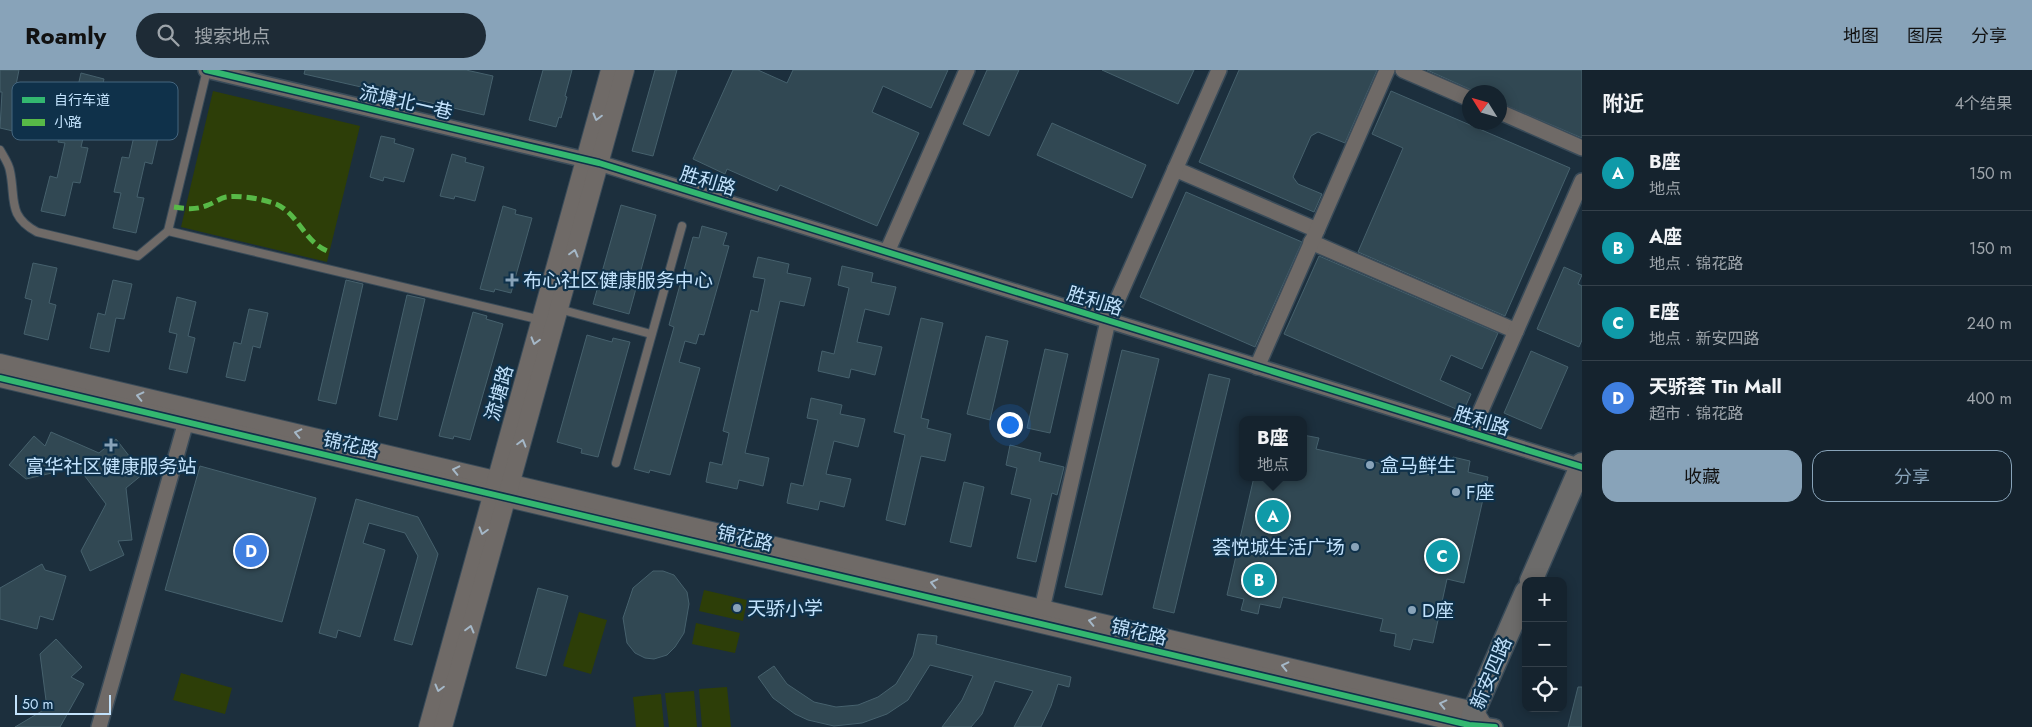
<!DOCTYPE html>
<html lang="zh">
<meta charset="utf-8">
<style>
:root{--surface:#15232e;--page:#1e2b36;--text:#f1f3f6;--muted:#9da4aa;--line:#34404a;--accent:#88a3b9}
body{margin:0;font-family:Jost,"Noto Sans SC",sans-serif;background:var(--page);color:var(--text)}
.controls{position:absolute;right:15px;bottom:15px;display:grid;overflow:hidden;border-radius:10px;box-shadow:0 2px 12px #0003}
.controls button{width:45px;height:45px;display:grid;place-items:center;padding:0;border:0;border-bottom:1px solid var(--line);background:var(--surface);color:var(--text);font:25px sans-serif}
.compass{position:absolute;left:1462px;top:15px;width:45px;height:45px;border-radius:50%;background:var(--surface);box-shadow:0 2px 12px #0003;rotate:307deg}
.scale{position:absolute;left:15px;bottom:12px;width:96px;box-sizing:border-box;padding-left:5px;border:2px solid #c2e2fc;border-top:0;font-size:14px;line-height:18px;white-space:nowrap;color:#c2e2fc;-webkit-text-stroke:4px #0f314a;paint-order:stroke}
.you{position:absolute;left:1009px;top:354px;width:18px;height:18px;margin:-12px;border:4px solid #fff;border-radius:50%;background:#1a73e8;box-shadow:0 0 0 8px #1a73e833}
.badge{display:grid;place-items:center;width:32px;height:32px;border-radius:50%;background:var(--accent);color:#fff;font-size:16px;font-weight:700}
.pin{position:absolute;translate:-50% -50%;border:2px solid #fff;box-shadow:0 1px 5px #0006}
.popup{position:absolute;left:1239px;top:346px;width:68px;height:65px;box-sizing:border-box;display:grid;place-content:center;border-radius:10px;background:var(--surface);filter:drop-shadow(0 1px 4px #0005);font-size:16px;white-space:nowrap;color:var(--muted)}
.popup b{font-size:19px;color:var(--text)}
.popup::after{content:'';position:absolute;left:50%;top:100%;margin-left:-10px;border:10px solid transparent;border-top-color:var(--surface)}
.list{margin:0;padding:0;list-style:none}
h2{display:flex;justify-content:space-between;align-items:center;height:65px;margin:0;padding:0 20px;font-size:21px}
h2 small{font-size:16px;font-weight:400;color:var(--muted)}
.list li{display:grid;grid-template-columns:32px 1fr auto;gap:15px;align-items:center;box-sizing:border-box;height:75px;padding:0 20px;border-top:1px solid var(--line)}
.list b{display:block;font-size:19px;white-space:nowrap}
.list p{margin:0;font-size:16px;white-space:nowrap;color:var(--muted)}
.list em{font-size:16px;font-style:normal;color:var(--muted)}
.actions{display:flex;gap:10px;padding:15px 20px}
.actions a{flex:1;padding:11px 0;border:1px solid var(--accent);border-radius:15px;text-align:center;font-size:18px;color:var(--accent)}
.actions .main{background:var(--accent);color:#111}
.icon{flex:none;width:28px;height:28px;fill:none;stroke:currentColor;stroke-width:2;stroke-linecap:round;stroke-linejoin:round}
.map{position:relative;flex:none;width:1582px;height:657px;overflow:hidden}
header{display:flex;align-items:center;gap:30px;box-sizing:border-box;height:70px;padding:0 25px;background:var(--accent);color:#111}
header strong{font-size:24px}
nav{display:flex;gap:28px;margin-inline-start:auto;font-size:18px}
.search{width:350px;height:45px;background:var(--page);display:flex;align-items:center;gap:12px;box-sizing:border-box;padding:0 18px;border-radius:28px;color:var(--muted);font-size:19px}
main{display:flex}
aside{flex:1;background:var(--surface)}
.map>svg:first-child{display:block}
.green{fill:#2d3e08}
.building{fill:#314853;stroke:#46616d}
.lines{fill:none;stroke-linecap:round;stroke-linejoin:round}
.service-casing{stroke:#394b59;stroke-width:10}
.minor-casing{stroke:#394b59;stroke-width:18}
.tertiary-casing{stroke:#394b59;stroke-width:20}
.primary-casing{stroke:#394b59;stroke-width:25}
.service{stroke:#6f6a67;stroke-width:8}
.minor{stroke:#6f6a67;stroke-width:15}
.tertiary{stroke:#6f6a67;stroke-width:18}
.primary{stroke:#6c6b6a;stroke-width:22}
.quiet{stroke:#58b947;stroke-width:5;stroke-dasharray:10 5;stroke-linecap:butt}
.cycleway-casing{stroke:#0f314a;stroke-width:9}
.cycleway{stroke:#33b770;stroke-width:6}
.oneway{stroke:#a5b8c8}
.poi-dot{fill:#88a3b9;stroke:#0f314a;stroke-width:2}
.labels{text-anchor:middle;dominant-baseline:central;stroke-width:4.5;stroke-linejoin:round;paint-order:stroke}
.street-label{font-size:19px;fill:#c2e2fc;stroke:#0f314a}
.poi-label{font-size:19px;fill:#c2e2fc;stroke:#0f314a;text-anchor:start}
.key{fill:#0f314a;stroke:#45667f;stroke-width:1}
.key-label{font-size:14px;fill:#c2e2fc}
</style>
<header>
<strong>Roamly</strong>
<div class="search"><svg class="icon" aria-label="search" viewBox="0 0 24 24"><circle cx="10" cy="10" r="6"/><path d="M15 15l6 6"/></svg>搜索地点</div>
<nav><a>地图</a><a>图层</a><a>分享</a></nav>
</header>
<main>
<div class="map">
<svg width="1582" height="657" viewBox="0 0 1582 657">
<rect width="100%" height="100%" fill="#1c2f3d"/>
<g class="green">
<path d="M213,21L360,56L327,192L181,157Z"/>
<path d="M704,520L747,530L743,551L699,541Z"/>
<path d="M579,542L607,550L591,604L563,596Z"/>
<path d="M696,553L740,563L735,583L692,574Z"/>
<path d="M181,603L232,618L225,644L173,630Z"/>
<path d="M727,617L731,657H702L699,619Z"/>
<path d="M694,621L697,657H669L665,623Z"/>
<path d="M661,624L664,657H636L633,627Z"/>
</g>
<g class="building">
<path d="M0,0H19L14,25L21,26L13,61L0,58L2,22H0Z"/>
<path d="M305,0H466L493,6L484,45L304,4Z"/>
<path d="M543,0H572L565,26L567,27L561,48L559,47L556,57L529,50Z"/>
<path d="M655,0H677L653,86L632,81Z"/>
<path d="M733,0H758L787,13L793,0H948L931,38L883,16L872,42L919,63L877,156L780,115L777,121L727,99L725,104L693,89Z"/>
<path d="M987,0H1019L989,66L963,54Z"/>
<path d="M1102,0H1194L1178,34Z"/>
<path d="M1239,0H1377L1345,73L1318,62L1311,66L1293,107L1298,114L1322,124L1314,142L1199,92Z"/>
<path d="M1427,0H1582V68L1500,33V22H1476Z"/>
<path d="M81,3L104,9L96,43L89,42L81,77L88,78L80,113L73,112L65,146L41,141L50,106L57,108L65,73L58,72L66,36L73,38Z"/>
<path d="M137,17L161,22L153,57L160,59L152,94L145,92L137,127L144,128L136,163L113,158L121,123L114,122L122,87L129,88L137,53L130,52Z"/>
<path d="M1391,21L1570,98L1505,246L1358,182L1403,78L1372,64Z"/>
<path d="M1052,53L1146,95L1132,128L1037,85Z"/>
<path d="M381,66L395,69L394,73L414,79L404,112L384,107L383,111L370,107Z"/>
<path d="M452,84L466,88L465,92L484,97L475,131L455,126L454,129L440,126Z"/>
<path d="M1186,122L1302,172L1255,277L1140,227Z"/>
<path d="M621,135L656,145L629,244L593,234Z"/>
<path d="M503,136L516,140L515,144L532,148L511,223L495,219L494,222L480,219Z"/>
<path d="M702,156L727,163L723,175L729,176L704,265L699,264L696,274L685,271L679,292L700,298L670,405L650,400L649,403L634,399L674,257L669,255L693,167L699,168Z"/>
<path d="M1319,186L1498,263L1482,299L1451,285L1440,310L1471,324L1463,342L1284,264Z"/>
<path d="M758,187L789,194L787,203L811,208L804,236L780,231L745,383L769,388L763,416L739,410L737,419L706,412L710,392L722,395L729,363L723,361L751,240L758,242L765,209L753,207Z"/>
<path d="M33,193L57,198L49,233L56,235L48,270L24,264L32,230L25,228Z"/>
<path d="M842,196L873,203L871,212L896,217L889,245L865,239L857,272L882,277L875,305L851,299L849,308L818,301L822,281L834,284L849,218L838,215Z"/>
<path d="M1564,197L1582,205L1578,214L1582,216V270L1579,277L1537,259Z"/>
<path d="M113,210L132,214L124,249L116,248L109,282L90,278L98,243L105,245Z"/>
<path d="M346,210L363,214L336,334L318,330Z"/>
<path d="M407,225L425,229L397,350L379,346Z"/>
<path d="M177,227L196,232L188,266L195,268L187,303L169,299L177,264L169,262Z"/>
<path d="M249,239L268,243L260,278L253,276L245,311L226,307L234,272L241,274Z"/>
<path d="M473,242L487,246L486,249L503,254L470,370L454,366L453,369L439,366Z"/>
<path d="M921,248L943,253L921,348L929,350L927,358L951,364L945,391L921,386L905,455L886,450L905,365L894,362Z"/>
<path d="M587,265L612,272L613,268L630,272L598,387L581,383L582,379L557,372Z"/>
<path d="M986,266L1008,271L990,350L967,344Z"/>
<path d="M1045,279L1068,284L1050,363L1027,358Z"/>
<path d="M1122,280L1159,289L1102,525L1065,517Z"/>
<path d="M1531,281L1568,297L1541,359L1504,343Z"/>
<path d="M1209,304L1230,309L1174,543L1153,538Z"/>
<path d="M811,328L842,335L840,344L865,349L858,377L834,371L826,404L851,409L844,437L820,431L818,440L787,433L791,413L803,416L818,350L807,348Z"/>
<path d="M51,362L99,383L116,369L143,404L126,418L132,470L118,471L124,485L90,501L81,481L106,434L78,397L26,409L9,395L34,366L45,376Z"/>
<path d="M1303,365L1319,368L1316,379L1432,405L1435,394L1451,398L1453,387L1470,391L1468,402L1488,407L1464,513L1447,509L1433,573L1413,569L1410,580L1394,576L1396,564L1380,561L1383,549L1283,527L1280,538L1260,534L1258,544L1241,540L1244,529L1227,525L1254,407H1303Z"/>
<path d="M1010,375L1041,383L1039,391L1064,397L1057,425L1052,423L1036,492L1017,488L1031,429L1011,424L1017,398L1006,395Z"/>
<path d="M200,396L316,428L282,552L165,520Z"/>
<path d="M964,412L984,417L971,477L950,472Z"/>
<path d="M356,429L418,447L438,484L412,575L394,570L418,486L405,463L369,453L363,473L385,480L360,567L338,560L336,568L319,563Z"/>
<path d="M42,494L45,500L66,506L53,550L40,546L37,559L0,549V518Z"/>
<path d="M653,501H663L674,505L687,522L689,534L684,563L675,577L667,585L654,589L645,588L635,583L627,573L623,548L633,518Z"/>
<path d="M538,518L568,526L546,606L516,598Z"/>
<path d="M918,564L937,566L936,574L1071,607L1069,617L1058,614L1051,636L1041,657H1014L1033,621L995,611L982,644L971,657H942L962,630L973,606L930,595L908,630L887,644L862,653L834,656L808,650L795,644L773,628L758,607L774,596L787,614L814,632L836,637L858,635L878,627L896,614L913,586Z"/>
<path d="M56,569L82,597L71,607L84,614L60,657H15L47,638L40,584Z"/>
<path d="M1578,617H1582V657H1568Z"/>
</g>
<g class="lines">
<g class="service-casing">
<g id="service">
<path d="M207,0L168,161L541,250"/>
<path d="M0,80C4,87 9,94 10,101C16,129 7,146 37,162L138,186L168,161"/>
<path d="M559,239L651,264"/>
<path d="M616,393L682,156"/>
</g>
</g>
<g class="minor-casing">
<g id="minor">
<path d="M206,0L599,93L1582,397"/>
<path d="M1403,0L1470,29"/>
<path d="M1500,42L1582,78"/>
<path d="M1175,99L1317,160"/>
<path d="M1311,172L1516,261"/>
<path d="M887,182L967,0"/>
<path d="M1257,297L1387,0"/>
<path d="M1471,363L1582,111"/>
<path d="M1042,539L1108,251L1219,0"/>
<path d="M1483,655L1495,657"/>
<path d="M99,657L189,341"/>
</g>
</g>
<g class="tertiary-casing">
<g id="tertiary">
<path d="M0,293L1474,641L1483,655"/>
<path d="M0,308L1469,655H1482"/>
<path d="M428,657L610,0"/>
<path d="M443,657L625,0"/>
</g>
</g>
<g class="primary-casing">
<g id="primary">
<path d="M1531,511L1582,394"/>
<path d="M1470,657L1474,641L1526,522"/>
</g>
</g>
<use href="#service" class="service"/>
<use href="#minor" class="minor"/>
<use href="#tertiary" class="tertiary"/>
<use href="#primary" class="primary"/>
<path class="quiet" d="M174,137C186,139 197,140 208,135C214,133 220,128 226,127C240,125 263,129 276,134C299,144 305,174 330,182"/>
<g class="cycleway-casing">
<g id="cycleway">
<path d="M206,0L599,93L1582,397"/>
<path d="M0,308L1469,655L1495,657"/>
</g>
</g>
<use href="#cycleway" class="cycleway"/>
</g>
<defs><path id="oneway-chevron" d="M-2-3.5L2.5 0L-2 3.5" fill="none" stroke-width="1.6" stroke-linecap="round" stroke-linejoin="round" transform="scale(1.25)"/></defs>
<g class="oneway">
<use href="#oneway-chevron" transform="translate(597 47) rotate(105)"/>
<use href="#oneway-chevron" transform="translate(574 183) rotate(-75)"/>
<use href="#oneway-chevron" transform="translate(535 271) rotate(106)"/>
<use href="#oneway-chevron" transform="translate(140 326) rotate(-167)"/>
<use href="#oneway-chevron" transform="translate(298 363) rotate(-167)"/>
<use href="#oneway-chevron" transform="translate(522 373) rotate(-74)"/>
<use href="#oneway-chevron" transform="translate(456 400) rotate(-167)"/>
<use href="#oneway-chevron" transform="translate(483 461) rotate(106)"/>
<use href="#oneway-chevron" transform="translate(934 513) rotate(-167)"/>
<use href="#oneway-chevron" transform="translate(1092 551) rotate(-167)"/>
<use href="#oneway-chevron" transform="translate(470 559) rotate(-75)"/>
<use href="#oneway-chevron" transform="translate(1285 596) rotate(-167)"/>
<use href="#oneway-chevron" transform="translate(439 618) rotate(105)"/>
<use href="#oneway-chevron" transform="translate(1443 634) rotate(-167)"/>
</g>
<g class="poi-dot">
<path d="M509.5 202.5h5v5h5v5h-5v5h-5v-5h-5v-5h5z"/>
<path d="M108.5 367.5h5v5h5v5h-5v5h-5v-5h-5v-5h5z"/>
<circle cx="1370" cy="395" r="5"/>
<circle cx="1456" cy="422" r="5"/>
<circle cx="1355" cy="477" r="5"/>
<circle cx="737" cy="538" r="5"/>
<circle cx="1412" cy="540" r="5"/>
</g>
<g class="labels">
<g class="street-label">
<text transform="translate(406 32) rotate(13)">流塘北一巷</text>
<text transform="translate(708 111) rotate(17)">胜利路</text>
<text transform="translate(1095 231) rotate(17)">胜利路</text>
<text transform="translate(499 323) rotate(-74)">流塘路</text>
<text transform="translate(1482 351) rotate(17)">胜利路</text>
<text transform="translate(351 375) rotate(13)">锦花路</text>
<text transform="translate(745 468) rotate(13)">锦花路</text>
<text transform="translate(1139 562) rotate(13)">锦花路</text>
<text transform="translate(1491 603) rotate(-67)">新安四路</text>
</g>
<g class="poi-label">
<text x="523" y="210">布心社区健康服务中心</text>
<text x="1380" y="395">盒马鲜生</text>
<text x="111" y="396" text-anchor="middle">富华社区健康服务站</text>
<text x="1466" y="422">F座</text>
<text x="1345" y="477" text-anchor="end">荟悦城生活广场</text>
<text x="747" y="538">天骄小学</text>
<text x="1422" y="540">D座</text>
</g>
</g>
<rect x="12" y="12" width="166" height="58" rx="8" class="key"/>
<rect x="22" y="27" width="23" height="6" fill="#33b770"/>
<rect x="22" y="49" width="23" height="7" fill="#58b947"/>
<g class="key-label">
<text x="54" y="35">自行车道</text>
<text x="54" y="57">小路</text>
</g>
</svg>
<div class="controls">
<button>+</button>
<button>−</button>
<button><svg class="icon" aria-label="locate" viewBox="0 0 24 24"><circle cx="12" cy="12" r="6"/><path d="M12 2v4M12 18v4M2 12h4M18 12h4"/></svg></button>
</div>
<svg class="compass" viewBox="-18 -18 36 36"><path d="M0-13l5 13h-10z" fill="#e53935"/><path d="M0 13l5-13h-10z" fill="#9da4aa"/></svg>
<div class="scale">50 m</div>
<div class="you"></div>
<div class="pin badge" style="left:1273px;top:446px;background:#0f9aa8">A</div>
<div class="popup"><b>B座</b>地点</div>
<div class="pin badge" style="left:1259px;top:510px;background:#0f9aa8">B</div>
<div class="pin badge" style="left:1442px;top:486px;background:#0f9aa8">C</div>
<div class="pin badge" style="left:251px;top:481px;background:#3f7fe0">D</div>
</div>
<aside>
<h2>附近<small>4个结果</small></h2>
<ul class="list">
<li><span class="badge" style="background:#0f9aa8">A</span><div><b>B座</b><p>地点</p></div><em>150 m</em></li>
<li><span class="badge" style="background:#0f9aa8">B</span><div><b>A座</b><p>地点 · 锦花路</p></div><em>150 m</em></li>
<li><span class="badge" style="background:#0f9aa8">C</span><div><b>E座</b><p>地点 · 新安四路</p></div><em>240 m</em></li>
<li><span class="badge" style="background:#3f7fe0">D</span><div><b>天骄荟 Tin Mall</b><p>超市 · 锦花路</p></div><em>400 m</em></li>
</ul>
<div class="actions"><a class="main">收藏</a><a>分享</a></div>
</aside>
</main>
